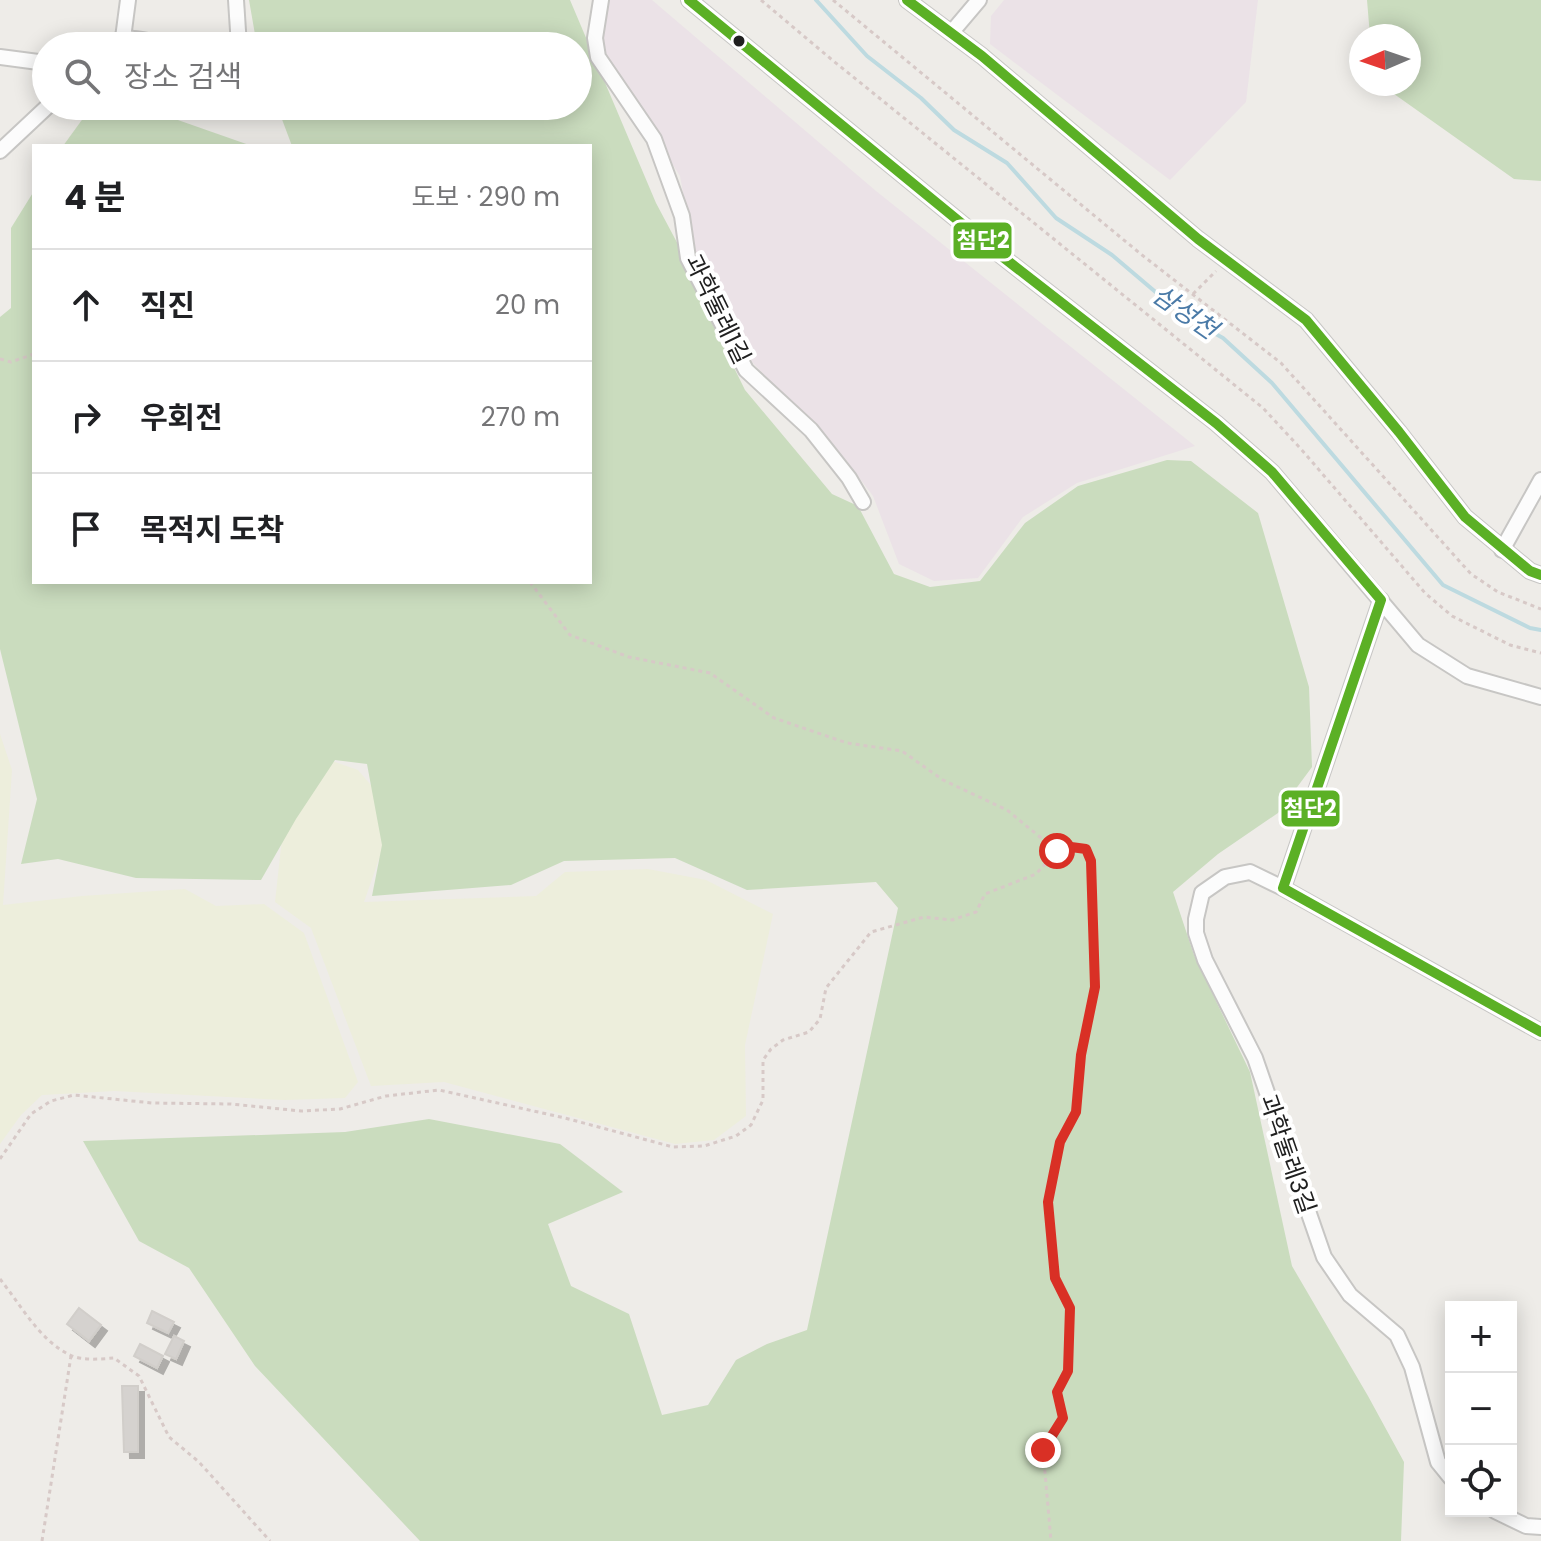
<!DOCTYPE html>
<html lang="ko">
<meta charset="utf-8">
<style>
:root{--surface:#fff;--page:#f2f2f2;--text:#202124;--muted:#757577;--line:#e0e0e0}
body{margin:0;font-family:Poppins,"Noto Sans KR",sans-serif;background:var(--page);color:var(--text)}
.controls{position:absolute;right:24px;bottom:24px;display:grid;overflow:hidden;border-radius:0px;box-shadow:0 4px 20px #0003}
.controls button{width:72px;height:72px;display:grid;place-items:center;padding:0;border:0;border-bottom:2px solid var(--line);background:var(--surface);color:var(--text);font:40px sans-serif}
.compass{position:absolute;left:1349px;top:24px;width:72px;height:72px;border-radius:50%;background:var(--surface);box-shadow:0 4px 20px #0003;rotate:268deg}
.stop{position:absolute;width:24px;height:24px;margin:-18px;border:6px solid #d93025;border-radius:50%;background:#fff}
.stop.end{background:#d93025;border-color:#fff;box-shadow:0 2px 8px #0008}
.list{margin:0;padding:0;list-style:none}
h2{display:flex;justify-content:space-between;align-items:center;height:104px;margin:0;padding:0 32px;font-size:34px}
h2 small{font-size:26px;font-weight:400;color:var(--muted)}
.list li{display:grid;grid-template-columns:52px 1fr auto;gap:24px;align-items:center;box-sizing:border-box;height:112px;padding:0 32px;border-top:2px solid var(--line)}
.list b{display:block;font-size:30px;white-space:nowrap}
.list em{font-size:26px;font-style:normal;color:var(--muted)}
.icon{flex:none;width:44px;height:44px;fill:none;stroke:currentColor;stroke-width:2;stroke-linecap:round;stroke-linejoin:round}
.map{position:relative;flex:none;width:1541px;height:1541px;overflow:hidden}
.search{position:absolute;background:var(--surface);box-shadow:0 4px 20px #0003;left:32px;top:32px;width:560px;height:88px;display:flex;align-items:center;gap:20px;box-sizing:border-box;padding:0 28px;border-radius:44px;color:var(--muted);font-size:30px}
.panel{position:absolute;background:var(--surface);box-shadow:0 4px 20px #0003;left:32px;top:144px;width:560px;height:440px;border-radius:0px}
.map>svg:first-child{display:block}
.industrial{fill:#ebe2e7}
.farmland{fill:#edeedc}
.forest{fill:#cadcbe}
.lines{fill:none;stroke-linecap:round;stroke-linejoin:round}
.stream{stroke:#bddae0;stroke-width:4}
.building{fill:#d5d2cf;stroke:#d1ceca;stroke-width:2;filter:url(#shadow)}
.minor-casing{stroke:#c7c6c4;stroke-width:18}
.path{stroke:#d7c9c7;stroke-width:3;stroke-dasharray:4 4;stroke-linecap:butt}
.minor{stroke:#fcfcfc;stroke-width:14}
.bus-1-casing{stroke:#fff;stroke-width:16}
.bus-1{stroke:#5bb025;stroke-width:10}
.route{stroke:#d93025;stroke-width:10}
.bus-dot{fill:#202020;stroke:#fff;stroke-width:3}
.labels{text-anchor:middle;dominant-baseline:central;stroke-width:8;stroke-linejoin:round;paint-order:stroke}
.street-label{font-size:24px;fill:#202020;stroke:#fff}
.water-label{font-size:26px;font-style:italic;fill:#4a7aa7;stroke:#fff}
.line-badge{stroke:#fff;stroke-width:3}
.badge-label{font-size:22px;text-anchor:middle;font-weight:bold;fill:#fff}
</style>
<div class="map">
<svg width="1541" height="1541" viewBox="0 0 1541 1541">
<defs>
<filter id="shadow"><feDropShadow dx="6" dy="6" stdDeviation="0" flood-color="#0004"/></filter>
</defs>
<rect width="100%" height="100%" fill="#eeece8"/>
<g class="industrial">
<path d="M605,0H652L876,191L1195,446L1077,483L1023,517L978,578L934,581L899,564L873,496L845,459L752,362L694,253L680,176L601,52V30Z"/>
<path d="M1004,0H1258L1246,102L1170,180L990,44L991,16Z"/>
</g>
<g class="farmland">
<path d="M0,734L12,770L3,905L82,896L185,889L216,906L264,904L304,933L358,1082L345,1098L284,1100L114,1091L42,1095L21,1115L0,1144Z"/>
<path d="M306,752L358,770L395,813L364,902L536,896L565,872L648,869L706,880L773,914L745,1045L746,1116L714,1140L675,1144L444,1082L371,1086L311,928L275,902L284,820Z"/>
</g>
<g class="forest">
<path d="M249,0H570L656,203L689,265L707,313L745,390L832,494L858,506L894,574L930,587L980,581L1025,523L1078,486L1167,460L1191,461L1258,513L1309,687L1312,767L1278,813L1218,854L1173,892L1194,955L1250,1072L1292,1266L1368,1396L1404,1462L1401,1541H420L255,1366L189,1268L139,1241L83,1141L345,1132L429,1119L560,1144L623,1192L548,1224L571,1286L629,1314L662,1415L708,1405L736,1360L767,1344L807,1330L898,908L876,882L747,890L675,858L564,861L511,885L372,896L382,845L367,764L335,760L296,819L261,880L136,878L58,859L21,864L37,799L0,649V317L11,308V228L34,191V582H590V146H292L277,106H578V46H257Z"/>
<path d="M1367,0H1541V181L1514,179L1380,84H1409V36H1370Z"/>
<path d="M92,106H138L252,146H63Z"/>
</g>
<g class="lines">
<path class="stream" d="M816,0L867,56L921,98L954,130L1007,163L1056,218L1112,255L1185,317L1223,338L1272,383L1443,585L1530,628L1541,630"/>
</g>
<g class="building">
<path d="M79,1308L101,1325L89,1341L67,1324Z"/>
<path d="M152,1311L174,1322L168,1333L147,1323Z"/>
<path d="M174,1336L184,1341L176,1359L165,1354Z"/>
<path d="M140,1344L163,1356L157,1368L134,1356Z"/>
<path d="M122,1386H138V1452H124Z"/>
</g>
<g class="lines">
<g class="minor-casing">
<g id="minor">
<path d="M236,0L239,46"/>
<path d="M601,0L595,38L598,57L654,139L682,216L688,258L746,370L811,430L849,478L863,502"/>
<path d="M689,0L999,254L1216,423L1272,472L1418,645L1467,676L1541,697"/>
<path d="M907,0L982,56L1198,239L1306,320L1399,432L1465,517L1530,571L1541,575"/>
<path d="M951,33L979,0"/>
<path d="M123,38L128,0"/>
<path d="M109,46C123,31 154,43 172,46"/>
<path d="M0,57L46,63"/>
<path d="M0,151L48,106"/>
<path d="M1502,550L1541,480"/>
<path d="M1381,600L1283,888L1541,1032"/>
<path d="M1283,888L1250,872L1225,877L1202,893L1196,919V933L1205,960L1255,1058L1324,1257L1350,1295L1397,1335L1412,1367L1438,1462L1451,1478"/>
<path d="M1495,1511L1526,1526L1541,1527"/>
</g>
</g>
<g class="path">
<path d="M761,0L831,59L1263,408L1301,449L1425,593L1452,616L1510,645L1541,653"/>
<path d="M833,0L1142,255L1281,363L1471,574L1498,592L1541,609"/>
<path d="M1193,294L1216,271"/>
<path d="M0,359L11,362L34,354"/>
<path d="M530,582L570,635L629,657L710,673L774,718L847,743L902,751L943,780L1007,810L1057,851L1071,847L1086,849L1091,861L1095,987L1081,1055L1076,1112L1060,1142L1048,1202L1055,1278L1070,1308L1068,1371L1057,1392L1063,1418L1043,1450L1051,1541"/>
<path d="M0,1159L31,1114L51,1101L74,1095L152,1103L231,1104L301,1111L340,1109L386,1096L439,1090L565,1118L673,1147L704,1146L736,1136L751,1125L763,1100V1060L771,1049L783,1040L809,1032L820,1019L826,988L871,932L924,917L952,920L976,912L985,894L1036,874L1056,852"/>
<path d="M0,1279C20,1304 40,1341 70,1355C82,1361 101,1359 114,1358L139,1376L169,1437L199,1462L270,1541"/>
<path d="M42,1541L71,1356"/>
</g>
<use href="#minor" class="minor"/>
<g class="bus-1-casing">
<g id="bus-1">
<path d="M689,0L999,254L1216,423L1272,472L1381,600L1283,888L1541,1032"/>
<path d="M907,0L982,56L1198,239L1306,320L1399,432L1465,517L1530,571L1541,575"/>
</g>
</g>
<use href="#bus-1" class="bus-1"/>
</g>
<g class="lines">
<path class="route" d="M1043,1450L1063,1418L1057,1392L1068,1371L1070,1308L1055,1278L1048,1202L1060,1142L1076,1112L1081,1055L1095,987L1091,861L1086,849L1071,847L1057,851"/>
</g>
<circle class="bus-dot" cx="739" cy="41" r="7"/>
<g class="labels">
<g class="street-label">
<text transform="translate(718 309) rotate(64)">과학둘레1길</text>
<text transform="translate(1288 1154) rotate(71)">과학둘레3길</text>
</g>
<g class="water-label">
<text transform="translate(1185 312) rotate(35)">삼성천</text>
</g>
</g>
<g class="line-badge">
<rect x="952" y="221" width="61" height="39" rx="8" fill="#5bb025"/>
<rect x="1280" y="789" width="61" height="39" rx="8" fill="#5bb025"/>
</g>
<g class="badge-label">
<text x="983" y="248">첨단2</text>
<text x="1310" y="816">첨단2</text>
</g>
</svg>
<div class="controls">
<button>+</button>
<button>−</button>
<button><svg class="icon" aria-label="locate" viewBox="0 0 24 24"><circle cx="12" cy="12" r="6"/><path d="M12 2v4M12 18v4M2 12h4M18 12h4"/></svg></button>
</div>
<svg class="compass" viewBox="-18 -18 36 36"><path d="M0-13l5 13h-10z" fill="#e53935"/><path d="M0 13l5-13h-10z" fill="#757577"/></svg>
<div class="stop" style="left:1057px;top:851px"></div>
<div class="stop end" style="left:1043px;top:1450px"></div>
<div class="search"><svg class="icon" aria-label="search" viewBox="0 0 24 24"><circle cx="10" cy="10" r="6"/><path d="M15 15l6 6"/></svg>장소 검색</div>
<section class="panel">
<h2>4 분<small>도보 · 290 m</small></h2>
<ul class="list">
<li><svg class="icon" aria-label="ahead" viewBox="0 0 24 24"><path d="M12 20V5M6 11l6-6 6 6"/></svg><div><b>직진</b></div><em>20 m</em></li>
<li><svg class="icon" aria-label="right" viewBox="0 0 24 24"><path d="M7 20v-9h11M14 6l5 5-5 5"/></svg><div><b>우회전</b></div><em>270 m</em></li>
<li><svg class="icon" aria-label="arrive" viewBox="0 0 24 24"><path d="M6 21V4h12l-3 4 3 4H6"/></svg><div><b>목적지 도착</b></div></li>
</ul>
</section>
</div>
